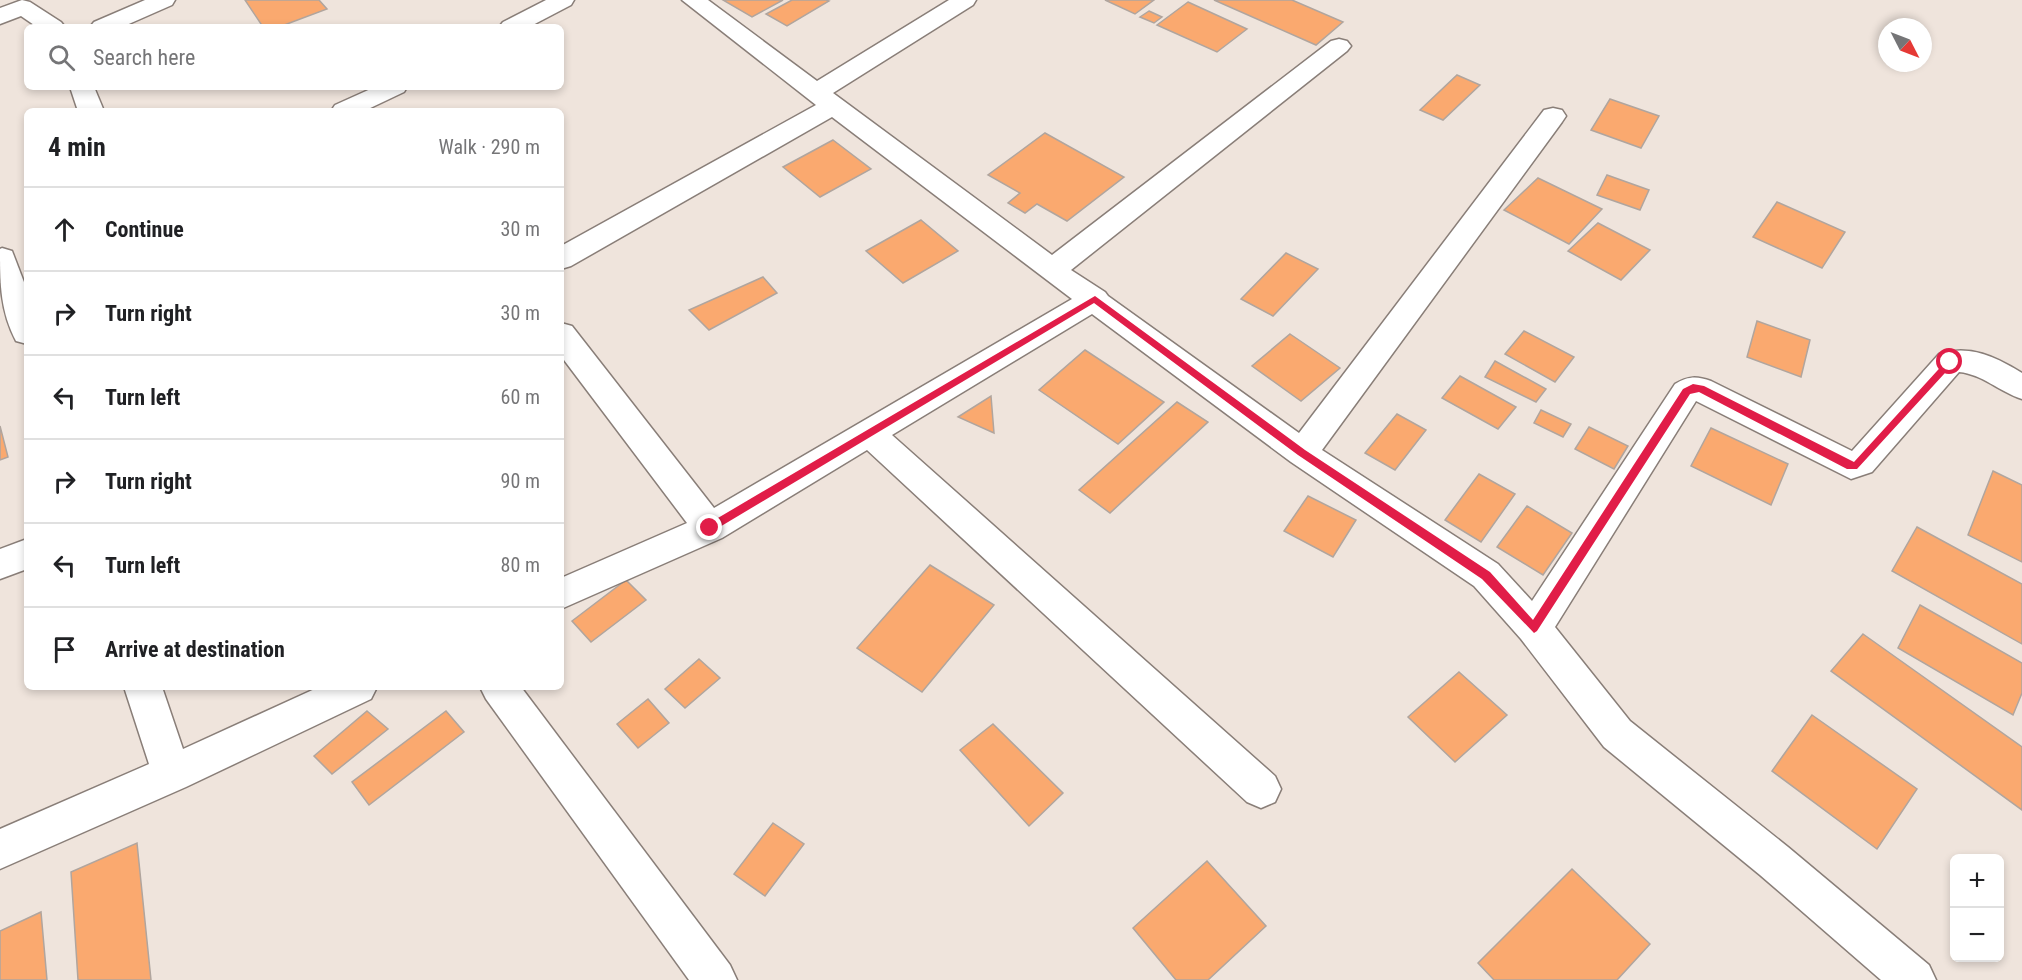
<!DOCTYPE html>
<meta charset="utf-8">
<style>
:root{--surface:#fff;--page:#f2f2f2;--text:#202124;--muted:#757577;--line:#e0e0e0}
body{margin:0;font-family:"Roboto Condensed",sans-serif;background:var(--page);color:var(--text)}
.controls{position:absolute;right:18px;bottom:18px;display:grid;overflow:hidden;border-radius:9px;box-shadow:0 3px 9px #0003}
.controls button{width:54px;height:54px;display:grid;place-items:center;padding:0;border:0;border-bottom:2px solid var(--line);background:var(--surface);color:var(--text);font:30px sans-serif}
.compass{position:absolute;left:1878px;top:18px;width:54px;height:54px;border-radius:50%;background:var(--surface);box-shadow:0 3px 9px #0003;rotate:132deg}
.stop{position:absolute;width:18px;height:18px;margin:-14px;border:4px solid #e11d48;border-radius:50%;background:#fff}
.stop.end{background:#e11d48;border-color:#fff;box-shadow:0 2px 6px #0008}
.list{margin:0;padding:0;list-style:none}
h2{display:flex;justify-content:space-between;align-items:center;height:78px;margin:0;padding:0 24px;font-size:26px}
h2 small{font-size:20px;font-weight:400;color:var(--muted)}
.list li{display:grid;grid-template-columns:39px 1fr auto;gap:18px;align-items:center;box-sizing:border-box;height:84px;padding:0 24px;border-top:2px solid var(--line)}
.list b{display:block;font-size:22px;white-space:nowrap}
.list em{font-size:20px;font-style:normal;color:var(--muted)}
.icon{flex:none;width:33px;height:33px;fill:none;stroke:currentColor;stroke-width:2;stroke-linecap:round;stroke-linejoin:round}
.map{position:relative;flex:none;width:2022px;height:980px;overflow:hidden}
.search{position:absolute;background:var(--surface);box-shadow:0 3px 9px #0003;left:24px;top:24px;width:540px;height:66px;display:flex;align-items:center;gap:15px;box-sizing:border-box;padding:0 21px;border-radius:9px;color:var(--muted);font-size:22px}
.panel{position:absolute;background:var(--surface);box-shadow:0 3px 9px #0003;left:24px;top:108px;width:540px;height:582px;border-radius:9px}
.map>svg:first-child{display:block}
.building{fill:#faa96f;stroke:#b0a59e;stroke-width:1.5}
.lines{fill:none;stroke-linecap:round;stroke-linejoin:round}
.street-casing{stroke:#897e78;stroke-width:3}
.street{fill:#fff;fill-rule:evenodd}
.route{fill:#e11d48}
</style>
<div class="map">
<svg width="2022" height="980" viewBox="0 0 2022 980">
<rect width="100%" height="100%" fill="#efe4dc"/>
<g class="building">
<path d="M245,0H319L327,9L279,27H263Z"/>
<path d="M723,0H783L752,17Z"/>
<path d="M792,0H826L829,1L787,26L766,14Z"/>
<path d="M1105,0H1154L1135,14Z"/>
<path d="M1214,0H1292L1343,22L1316,45Z"/>
<path d="M1188,2L1247,29L1217,52L1157,25Z"/>
<path d="M1149,11L1162,17L1154,23L1140,17Z"/>
<path d="M1457,75L1480,85L1443,120L1420,110Z"/>
<path d="M1610,99L1659,116L1641,148L1591,130Z"/>
<path d="M1045,133L1124,177L1067,221L1037,204L1025,213L1008,203L1020,193L988,175Z"/>
<path d="M833,140L871,169L820,197L783,167Z"/>
<path d="M1607,175L1649,190L1640,210L1597,195Z"/>
<path d="M1538,178L1602,209L1569,244L1504,210Z"/>
<path d="M1777,202L1845,232L1822,268L1753,237Z"/>
<path d="M921,220L958,251L903,283L866,251Z"/>
<path d="M1598,223L1650,250L1621,280L1568,251Z"/>
<path d="M1286,253L1318,269L1273,316L1241,299Z"/>
<path d="M763,277L777,293L709,330L689,310Z"/>
<path d="M1757,321L1810,340L1801,377L1747,357Z"/>
<path d="M1524,331L1574,357L1555,382L1505,354Z"/>
<path d="M1290,334L1340,368L1301,401L1252,366Z"/>
<path d="M1085,350L1164,402L1118,444L1039,390Z"/>
<path d="M1495,361L1546,389L1536,402L1485,377Z"/>
<path d="M1460,376L1516,407L1498,429L1442,398Z"/>
<path d="M991,396L994,433L958,417Z"/>
<path d="M1177,402L1208,422L1110,513L1079,490Z"/>
<path d="M1541,410L1571,424L1563,437L1534,423Z"/>
<path d="M1397,414L1426,430L1395,470L1365,453Z"/>
<path d="M0,426L8,457L0,460Z"/>
<path d="M1589,427L1628,446L1614,469L1575,449Z"/>
<path d="M1711,428L1788,464L1771,505L1691,466Z"/>
<path d="M1993,471L2022,485V562L1968,535Z"/>
<path d="M1479,474L1515,494L1481,542L1445,520Z"/>
<path d="M1308,496L1356,520L1333,557L1284,531Z"/>
<path d="M1527,506L1572,533L1543,575L1497,547Z"/>
<path d="M1917,527L2022,584V644L1892,571Z"/>
<path d="M930,565L994,605L922,692L857,648Z"/>
<path d="M626,580L646,600L591,642L572,621Z"/>
<path d="M1920,605L2022,663V693L2013,715L1898,648Z"/>
<path d="M1863,634L2022,747V810L1831,671Z"/>
<path d="M699,659L720,678L685,708L665,689Z"/>
<path d="M1459,672L1507,715L1455,762L1408,717Z"/>
<path d="M648,699L669,723L638,748L617,724Z"/>
<path d="M367,711L388,729L332,774L314,756Z"/>
<path d="M446,711L464,732L369,805L352,782Z"/>
<path d="M1812,715L1917,789L1877,849L1772,771Z"/>
<path d="M993,724L1063,793L1029,826L960,750Z"/>
<path d="M773,823L804,844L765,896L734,874Z"/>
<path d="M137,843L151,980H78L71,872Z"/>
<path d="M1207,861L1266,926L1208,980H1176L1133,928Z"/>
<path d="M1572,869L1650,944L1617,980H1494L1478,963Z"/>
<path d="M41,912L47,980H0V931Z"/>
</g>
<g class="lines">
<g class="street-casing">
<g id="street">
<path d="M22,0L30,2L61,22L65,27H37L21,16L0,24V8Z"/>
<path d="M145,0H175L172,5L122,27H90L94,22Z"/>
<path d="M546,0H574L571,5L529,27H499L503,22Z"/>
<path d="M682,0H708L817,81L949,0H976L973,5L833,93L1052,255L1331,41L1339,39L1347,41L1351,46L1347,51L1071,270L1105,292L1108,296L1299,433L1544,110L1553,108L1562,110L1566,116L1562,122L1322,450L1498,564L1532,601L1675,384C1688,376 1697,376 1711,381L1852,451L1939,354C1970,344 1996,357 2022,373V399C2000,392 1982,374 1959,372L1872,472L1851,479L1696,401L1555,627L1630,721L1788,847L1929,965L1936,980H1881L1760,875L1604,747L1521,639L1474,586L1291,462L1092,314L892,435L1275,776L1281,789L1275,802L1261,808L1247,802L867,450L722,538L561,609V578L687,523L561,356V323L572,326L714,508L1072,299L832,117L571,266L561,269V246L816,105Z"/>
<path d="M70,87H94L104,111H78Z"/>
<path d="M375,87H407L404,92L364,111H331L335,105Z"/>
<path d="M2,248L12,251L27,290V344L16,341C0,311 0,282 0,249Z"/>
<path d="M27,539V569L0,579V549Z"/>
<path d="M124,687H162L183,749L319,687H377L371,699L186,787L0,869V829L149,764Z"/>
<path d="M480,687H521L730,965L737,980H689L486,699Z"/>
</g>
</g>
<use href="#street" class="street"/>
</g>
<path class="route" d="M1095,296L1305,450L1490,572L1533,620L1683,389L1693,384L1704,386L1854,462L1947,360H1953L1955,362L1857,469H1847L1699,392L1690,394L1537,631L1534,633L1482,579L1298,455L1094,303L713,531H706V525Z"/>
</svg>
<div class="controls">
<button>+</button>
<button>−</button>
</div>
<svg class="compass" viewBox="-18 -18 36 36"><path d="M0-13l5 13h-10z" fill="#e53935"/><path d="M0 13l5-13h-10z" fill="#757577"/></svg>
<div class="stop" style="left:1950px;top:362px"></div>
<div class="stop end" style="left:710px;top:528px"></div>
<div class="search"><svg class="icon" aria-label="search" viewBox="0 0 24 24"><circle cx="10" cy="10" r="6"/><path d="M15 15l6 6"/></svg>Search here</div>
<section class="panel">
<h2>4 min<small>Walk · 290 m</small></h2>
<ul class="list">
<li><svg class="icon" aria-label="ahead" viewBox="0 0 24 24"><path d="M12 20V5M6 11l6-6 6 6"/></svg><div><b>Continue</b></div><em>30 m</em></li>
<li><svg class="icon" aria-label="right" viewBox="0 0 24 24"><path d="M7 20v-9h11M14 6l5 5-5 5"/></svg><div><b>Turn right</b></div><em>30 m</em></li>
<li><svg class="icon" aria-label="left" viewBox="0 0 24 24"><path d="M17 20v-9H6M10 6l-5 5 5 5"/></svg><div><b>Turn left</b></div><em>60 m</em></li>
<li><svg class="icon" aria-label="right" viewBox="0 0 24 24"><path d="M7 20v-9h11M14 6l5 5-5 5"/></svg><div><b>Turn right</b></div><em>90 m</em></li>
<li><svg class="icon" aria-label="left" viewBox="0 0 24 24"><path d="M17 20v-9H6M10 6l-5 5 5 5"/></svg><div><b>Turn left</b></div><em>80 m</em></li>
<li><svg class="icon" aria-label="arrive" viewBox="0 0 24 24"><path d="M6 21V4h12l-3 4 3 4H6"/></svg><div><b>Arrive at destination</b></div></li>
</ul>
</section>
</div>
